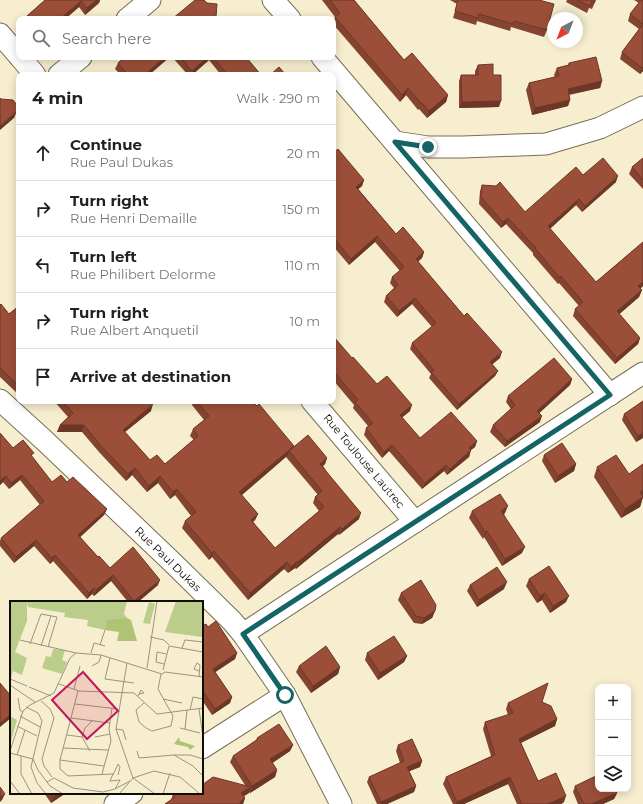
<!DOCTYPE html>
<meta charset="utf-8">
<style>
:root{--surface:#fff;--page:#f6f6f6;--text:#202124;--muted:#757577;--line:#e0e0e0}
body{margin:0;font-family:Montserrat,sans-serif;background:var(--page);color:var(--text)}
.controls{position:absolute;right:12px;bottom:12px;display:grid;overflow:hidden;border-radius:8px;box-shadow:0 2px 10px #0003}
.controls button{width:36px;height:36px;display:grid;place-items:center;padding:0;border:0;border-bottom:1px solid var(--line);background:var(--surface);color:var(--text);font:20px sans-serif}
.compass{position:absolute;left:547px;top:12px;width:36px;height:36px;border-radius:50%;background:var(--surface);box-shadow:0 2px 10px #0003;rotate:222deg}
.stop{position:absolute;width:12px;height:12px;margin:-9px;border:3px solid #146465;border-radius:50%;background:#fff}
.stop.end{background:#146465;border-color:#fff;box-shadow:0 1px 4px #0008}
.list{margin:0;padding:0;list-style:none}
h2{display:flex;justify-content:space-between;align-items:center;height:52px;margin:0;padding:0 16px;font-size:17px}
h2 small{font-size:13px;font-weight:400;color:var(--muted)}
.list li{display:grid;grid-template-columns:26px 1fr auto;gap:12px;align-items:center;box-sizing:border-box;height:56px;padding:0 16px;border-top:1px solid var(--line)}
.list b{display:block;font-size:15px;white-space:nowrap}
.list p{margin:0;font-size:13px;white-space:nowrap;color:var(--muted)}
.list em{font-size:13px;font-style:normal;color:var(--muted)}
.icon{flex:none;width:22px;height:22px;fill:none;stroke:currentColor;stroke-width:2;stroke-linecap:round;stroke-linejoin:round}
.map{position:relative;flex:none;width:643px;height:804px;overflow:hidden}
.search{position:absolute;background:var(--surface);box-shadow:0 2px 10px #0003;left:16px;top:16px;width:320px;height:44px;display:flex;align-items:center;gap:10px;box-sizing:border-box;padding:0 14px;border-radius:8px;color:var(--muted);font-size:15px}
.panel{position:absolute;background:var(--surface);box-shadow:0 2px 10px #0003;left:16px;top:72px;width:320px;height:332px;border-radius:8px}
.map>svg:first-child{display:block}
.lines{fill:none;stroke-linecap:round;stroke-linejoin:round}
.minor-casing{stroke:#776f54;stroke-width:23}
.minor{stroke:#fff;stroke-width:21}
.wall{fill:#854430;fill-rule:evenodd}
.shaded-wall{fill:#6c3727}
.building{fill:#9b4f38;stroke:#6c3727}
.route{stroke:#146465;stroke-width:5}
.labels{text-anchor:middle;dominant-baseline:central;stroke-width:4;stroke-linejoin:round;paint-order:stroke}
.street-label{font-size:11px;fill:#100d04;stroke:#fff}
.inset-road{fill:none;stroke:#9b947e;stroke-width:1}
.view{fill:#c2185b;fill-opacity:0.15;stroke:#c2185b;stroke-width:2}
.inset-edge{fill:none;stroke:#100d04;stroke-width:2}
</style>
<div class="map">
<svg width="643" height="804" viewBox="0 0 643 804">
<rect width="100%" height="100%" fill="#f7eecf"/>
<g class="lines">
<g class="minor-casing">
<g id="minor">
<path d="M273,0L290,19"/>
<path d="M127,19L150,0"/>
<path d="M0,34L19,56"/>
<path d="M20,57L35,75"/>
<path d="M322,57L610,395"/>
<path d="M59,75L81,57"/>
<path d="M395,142L428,147H463L546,144L600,128L643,107"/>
<path d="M0,400L45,441L173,563L232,621L243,634L285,695L341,804"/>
<path d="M312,401L415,522"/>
<path d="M243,634L643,373"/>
<path d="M202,748L285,695"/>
<path d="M115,804L132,793"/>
</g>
</g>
<use href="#minor" class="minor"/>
</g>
<g class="wall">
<path d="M45,0H100L99,3L85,15L79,7L65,19H25L27,16Z"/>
<path d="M322,0H354L404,60L448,95L446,102L427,118L419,109L418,110L406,95L400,102L333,24L335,17Z"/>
<path d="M450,0H539L547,30L544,37L511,27L510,31L477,21L476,25L453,18L457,4Z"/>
<path d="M567,0H596L592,9L589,8L587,13L566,2Z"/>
<path d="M634,0H643V71L640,74L620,59L622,52L639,29L628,21L630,14L639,3Z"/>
<path d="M172,57H246L261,75H221L209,60L192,75H188Z"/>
<path d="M118,63L149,75H121L115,69Z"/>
<path d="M569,63L602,81L600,88L569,95L570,100L568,106L532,115L526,90L529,83L555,77L554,75L557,68L568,65Z"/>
<path d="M478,65L493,75L499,107L459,108V81L461,75H475V71Z"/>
<path d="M333,153L364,180L362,186L358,189L396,234L424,252L422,258L418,262L500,358L492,364L498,371L495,376L457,410L429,378L431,374L410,349L412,343L432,327L412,304L397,317L384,302L386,296L394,288L390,283L392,277L400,271L375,242L349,265L333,246Z"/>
<path d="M643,158V189L629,174L632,167Z"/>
<path d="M583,175L616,182L582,212L576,205L550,229L596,282L643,242V286L640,289L642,290L639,297L619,314L640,338L638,344L615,364L573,316L575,309L579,306L559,283L558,284L533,255V253L506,224L501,228L479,204L480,191L482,185L525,212Z"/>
<path d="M0,305L9,314L19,306V395L0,377Z"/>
<path d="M333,336L352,358L377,384L410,411L402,417L420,438L477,441L475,447L471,450L469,457L447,475L444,471L422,489L389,451L382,458L364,435L366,428L368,426L353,408L354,405L333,380Z"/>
<path d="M572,379L570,385L539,413L540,422L505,447L490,432L493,425L511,409L506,402L508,396Z"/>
<path d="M54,401H114V402L151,411L125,432L150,460L165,464L194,440L190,436L193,429L204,420L192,405L193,402L192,401H252L294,446L293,447L327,458L325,464L323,466L359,519L339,535L338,534L296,569L295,568L288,573L284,569L248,600L212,557L209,560L182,528L185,521L191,516L175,495L170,499L158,483L147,492L132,475L126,481L99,452L82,432H57L60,425L68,417ZM287,456L286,457L318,495L315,497L313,503L319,511L275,548L253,522L255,520L258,514L242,495Z"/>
<path d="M624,414L643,438L636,442L622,420Z"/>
<path d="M0,433L13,448L32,457L52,482H67L107,509L104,515L80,537L98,557L110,568L158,585L138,602H128L111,581L94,596L92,594L87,599L53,561L50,564L34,546L14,563L0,546V541L1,538L40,505L20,480L9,489L3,482L0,485Z"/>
<path d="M544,455L576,464L574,471L555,483L542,461Z"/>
<path d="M597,467L643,497L640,507L621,518L594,477Z"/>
<path d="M472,511L505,513L504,514L522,553L502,566L484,537L483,539L469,518Z"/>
<path d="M529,579L566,602L550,613L542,600L537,603L526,586Z"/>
<path d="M470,585L504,589L477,607L467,591Z"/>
<path d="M401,593L435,611L432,618L422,624L414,623L398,600Z"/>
<path d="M202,626L208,627L237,653L235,659L215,672L232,697L230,703L212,715L202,700Z"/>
<path d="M367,653L407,656L404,662L378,680L365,660Z"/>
<path d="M299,666L340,667L338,674L311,693L296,672Z"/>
<path d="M542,702L557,719L555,726L521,743L538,781L564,802L561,804H517L508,784L464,804H453L443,784L446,777L491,756L483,729L485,722L508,715L506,709L508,703Z"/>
<path d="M257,738L293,745L290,751L272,763L277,770L275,777L250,793L249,792V793L244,796L245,798L243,804H165L171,800L173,794L245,785L230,762L233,756L256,741Z"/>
<path d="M398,745L422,761L420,767L409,771L416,786L414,792L387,804H377L367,782L369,777L400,763L396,751Z"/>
<path d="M575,786L617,793L614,799L603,804H578L573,792Z"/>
<path d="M44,793H66L51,803Z"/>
</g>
<g class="shaded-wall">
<path d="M97,0H100L99,3L85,15L87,8Z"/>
<path d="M81,1L79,7L65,19H60Z"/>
<path d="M165,57H170L149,75H144Z"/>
<path d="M208,57H210L209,60L192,75H190L192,71Z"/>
<path d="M643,67V71L640,74L642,68Z"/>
<path d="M602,81L600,88L565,95L568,89Z"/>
<path d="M408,88L406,95L400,102L402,95Z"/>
<path d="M448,95L446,102L427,118L429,111Z"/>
<path d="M570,100L568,106L532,115L535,108Z"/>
<path d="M501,101L499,107L459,108L462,102Z"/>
<path d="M17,111L14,118L0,130V126Z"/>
<path d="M618,176L616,182L582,212L585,206Z"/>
<path d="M364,180L362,186L354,193L356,187Z"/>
<path d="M579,199L576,205L545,233L548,226Z"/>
<path d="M508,218L506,224L501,228L503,222Z"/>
<path d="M377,236L375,242L349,265L351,259Z"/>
<path d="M424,252L422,258L413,265L416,259Z"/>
<path d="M561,276L559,283L558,284L560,278Z"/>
<path d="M643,282V286L636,292L638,286Z"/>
<path d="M642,290L639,297L615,318L617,311Z"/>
<path d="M415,298L412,304L397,317L399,311Z"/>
<path d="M640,338L638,344L615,364L617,358Z"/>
<path d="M502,352L500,358L488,368L490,362Z"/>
<path d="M498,371L495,376L457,410L459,404Z"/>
<path d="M572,379L570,385L535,417L537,411Z"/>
<path d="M153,404L151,411L120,436L123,430Z"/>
<path d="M412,405L410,411L398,421L400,415Z"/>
<path d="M542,416L540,422L505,447L507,441Z"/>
<path d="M60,425H84L82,432H57Z"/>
<path d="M643,433V438L636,442L638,436Z"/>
<path d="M477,441L475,447L466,454L469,448Z"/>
<path d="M392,445L389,451L382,458L384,452Z"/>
<path d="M294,446L291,452L289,451L287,456L237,499L239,492Z"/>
<path d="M471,450L469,457L447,475L450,469Z"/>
<path d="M327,458L325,464L318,470L320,464Z"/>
<path d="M576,464L574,471L555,483L558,476Z"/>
<path d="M446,465L444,471L422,489L425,483Z"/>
<path d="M135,468L132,475L126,481L128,474Z"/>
<path d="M22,475L20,480L9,489L11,483Z"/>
<path d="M6,476L3,482L0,485V481Z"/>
<path d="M160,476L158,483L147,492L149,486Z"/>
<path d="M177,489L175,495L170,499L173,492Z"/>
<path d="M643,490V497L640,492Z"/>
<path d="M643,497L640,507L621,518L625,509Z"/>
<path d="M508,506L505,513L499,517L501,511Z"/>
<path d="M107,509L104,515L76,541L78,535Z"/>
<path d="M361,513L359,519L339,535L342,529Z"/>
<path d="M258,514L255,520L248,526L251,520Z"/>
<path d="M340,527L338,534L296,569L298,562Z"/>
<path d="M487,531L483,539L485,532Z"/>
<path d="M36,540L34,546L14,563L16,557Z"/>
<path d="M525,547L522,553L502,566L505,559Z"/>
<path d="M214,551L212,557L209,560L212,553Z"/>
<path d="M55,555L53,561L50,564L52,558Z"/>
<path d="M297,561L295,568L288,573L291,567Z"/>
<path d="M287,562L284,569L248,600L250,593Z"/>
<path d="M113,575L111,581L94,596L96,590Z"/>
<path d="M160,580L158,585L138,602H134V601Z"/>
<path d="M507,582L504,589L477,607L479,600Z"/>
<path d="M94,588L92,594L87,599L89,593Z"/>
<path d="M545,593L542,600L537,603L540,596Z"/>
<path d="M569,596L566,602L550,613L553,606Z"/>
<path d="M435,611L432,618L422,624L424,618Z"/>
<path d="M237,653L235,659L211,675L213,669Z"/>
<path d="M407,656L404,662L378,680L380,673Z"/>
<path d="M340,667L338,674L311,693L313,686Z"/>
<path d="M232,697L230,703L212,715L215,709Z"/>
<path d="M11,714V718L0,727V723Z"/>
<path d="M557,719L555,726L516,745L519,739Z"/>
<path d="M293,745L290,751L268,766L270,759Z"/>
<path d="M422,761L420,767L405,773L407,767Z"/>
<path d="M277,770L275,777L250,793L252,786Z"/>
<path d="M510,777L508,784L464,804H456L457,802Z"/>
<path d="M416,786L414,792L387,804H380L381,802Z"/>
<path d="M251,787L249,793L239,799L241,793Z"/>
<path d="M59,793H66L51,803L53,797Z"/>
<path d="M617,793L614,799L603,804H591Z"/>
<path d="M5,794L2,800L0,802V797Z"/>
<path d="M566,796L564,802L561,804H548Z"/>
<path d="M245,798L243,804H240L241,801Z"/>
</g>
<g class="building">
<path d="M45,0H97L87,8L81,1L60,19H30L27,16Z"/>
<path d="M195,0H204L207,3L217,4L216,17L214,18L215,19H172Z"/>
<path d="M330,0H354L404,60L412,53L448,95L429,111L422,103H421L408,88L402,95L335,17L340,13Z"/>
<path d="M458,0H539L554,4L547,30L514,21L513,24L479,14L478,18L455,11Z"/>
<path d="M577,0H595L594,3L592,1L590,6Z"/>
<path d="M641,0H643V24L630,14Z"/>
<path d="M643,24V67L642,68L622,52Z"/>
<path d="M124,57H165L144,75H128L118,63Z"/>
<path d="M180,57H208L192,71Z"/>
<path d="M213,57H246L261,75H242L239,72L236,75H228Z"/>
<path d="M596,57L602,81L568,89L570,100L535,108L529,83L559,76L557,68L569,65V63Z"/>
<path d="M493,64V75H501V101L462,102L461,75H478V65Z"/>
<path d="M279,67L286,75H270Z"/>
<path d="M0,98L1,99L13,100L17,105V111L0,126Z"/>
<path d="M338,149L364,180L356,187L396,234L403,227L424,252L416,259L464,316L467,313L502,352L490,362L498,371L459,404L431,372L434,370L412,343L436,323L415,298L399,311L386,296L398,285L392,277L404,267L377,236L351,259L333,237V153Z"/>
<path d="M603,158L618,176L585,206L579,199L548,226L596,282L643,242V282L638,286L642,290L617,311L640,338L617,358L575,309L583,302L561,276L560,278L535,248H536L508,218L503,222L481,197L482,185L496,186L500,182L525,212L576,167L583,175Z"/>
<path d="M643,158V180L632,167Z"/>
<path d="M1,304L9,314L19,306V386L0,368V305Z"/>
<path d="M333,336L352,358L353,357L377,384L387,376L412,405L400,415L420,438L451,412L477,441L469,448L471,450L450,469L446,465L425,483L392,445L384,452L366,428L373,423L355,402L358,400L335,373L334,375L333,374Z"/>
<path d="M554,358L572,379L537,411L542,416L507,441L493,425L515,405L508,396Z"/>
<path d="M62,401H114V402L116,401H150L153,404L123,430L150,460L157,455L165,464L198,436L193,429L209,416L196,401H252L257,406L259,404L294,446L239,492L258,514L251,520L275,548L324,507L315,497L322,491L289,451L308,435L327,458L320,464L361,513L342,529L340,527L298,562L297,561L291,567L287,562L250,593L214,551L212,553L185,521L196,512L177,489L173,492L160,476L149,486L135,468L128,474L101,446L84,425H60L73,413Z"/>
<path d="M643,401V433L638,436L624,414Z"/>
<path d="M0,433L13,448L23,440L34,453L31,455L52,482L61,475L67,482L73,477L107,509L78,535L98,557L99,556L110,568L133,547L160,580L134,601L113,575L96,590L94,588L89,593L55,555L52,558L36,540L16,557L1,538L44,501L22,475L11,483L6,476L0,481Z"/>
<path d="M562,443L576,464L558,476L544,455Z"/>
<path d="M616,455L629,474L643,464V490L640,492L643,497L625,509L597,467Z"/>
<path d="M500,494L508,506L501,511L525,547L505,559L487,531L485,532L472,511Z"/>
<path d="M549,566L569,596L553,606L545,593L540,596L529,579Z"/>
<path d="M497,567L507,582L479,600L470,585Z"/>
<path d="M421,580L436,605L435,611L424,618L416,616L401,593Z"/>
<path d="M216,621L237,653L213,669L232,697L215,709L202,690V626L206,624L208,627Z"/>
<path d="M394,636L407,656L380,673L367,653Z"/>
<path d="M326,646L340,667L313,686L299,666Z"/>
<path d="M0,683L11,696V714L0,723Z"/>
<path d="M548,683L542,702L551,706L557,719L519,739L538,781L556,773L566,796L548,804H522L510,777L457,802L446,777L495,755L485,722L513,713L508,703Z"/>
<path d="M279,724L293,745L270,759L277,770L252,786L233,756L258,739L257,738Z"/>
<path d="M412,739L422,761L407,767L416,786L381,802L369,777L404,761L398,745Z"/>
<path d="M598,775V789H615L617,793L591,804H584L575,786Z"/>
<path d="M213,777L251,787L241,793L245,798L241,801L240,804H165L175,797L173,794L175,793H202V785Z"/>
<path d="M0,787L5,794L0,797Z"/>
<path d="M51,793H59L53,797Z"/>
</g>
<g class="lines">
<path class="route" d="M285,695L243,634L610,395L395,142L428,147"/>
</g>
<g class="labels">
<g class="street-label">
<text transform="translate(364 461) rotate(50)">Rue Toulouse Lautrec</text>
<text transform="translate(168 559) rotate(44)">Rue Paul Dukas</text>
</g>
</g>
<g transform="translate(10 601)">
<rect width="193" height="193" fill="#f7eecf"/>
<path d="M0,0H117L114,13L117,17L102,20L95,29L77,25L78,19L54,16L55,12L18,6L17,1V20L5,51L17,57L12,74L3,70L1,77ZM166,0H193L192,36L155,31ZM139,1L145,3L140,23L133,22ZM43,48L55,49L52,59L57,61L52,73L32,67L36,55L41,56ZM0,115L7,119L0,144Z" fill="#bbcd8a"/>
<path d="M117,17L121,19L127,40H107L109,31L95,29L97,19ZM169,136L170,140L185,145L180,149L178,146L164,143Z" fill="#aec373"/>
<path class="inset-road" d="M140,36L154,39L159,44M10,39L66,52M20,43L31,13L47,16L38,46M90,44L95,29M31,45L41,15M172,47L175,39L193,41M81,52L84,42L95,45M100,57L95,78L124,82M117,62L106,128L123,177M154,63L146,61L147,51L156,53M82,65L89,61L91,54M137,67L147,0M153,69L159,45L193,51M189,76L190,64L187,62L184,68L189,70M0,78L17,85M49,83L69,90L124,92L147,113L193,107M0,84L25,101M19,86L41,95M64,88L70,65M68,90L50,159V168L58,175L103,173L100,180L110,179L105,188M128,95L131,89L134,92L129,93M8,97L10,109L13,111M153,98L172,102M31,100L40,108L44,117L32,158L34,165L42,176M134,102L126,109L129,121L136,127L142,130L161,125L163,115L148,88L151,73M65,103L108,108M16,106L28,112L32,120L21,166L27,182L36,193M189,108L193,136M180,109L183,96L193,98M10,115L30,126M61,117L100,122M7,125L27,135M170,127L190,132M106,128L113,129L116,139M175,128L177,109M57,134L72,136M85,136L100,133M53,147L98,149M0,150L13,110L20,104L44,92L60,57L66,52L91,54L152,73L155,71L193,76M80,150L72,136L75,127L82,120M127,150L129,157L164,154M0,152L23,158L28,169L40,185L53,193M7,154L15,129M11,155V173L22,193M193,158L180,154H164L183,165L193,175M50,159L94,165M92,173L101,140L99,128L102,107M103,174L108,163L110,166L108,174M123,177L145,193M0,180L10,193M37,181L44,177L63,187L93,191L105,188L120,180M109,193L123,177L144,170L170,176L190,193M153,193L160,172"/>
<path class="view" d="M73,71L108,110L77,138L42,99Z"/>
<rect width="193" height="193" class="inset-edge"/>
</g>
</svg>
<div class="controls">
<button>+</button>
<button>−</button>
<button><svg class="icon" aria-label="layers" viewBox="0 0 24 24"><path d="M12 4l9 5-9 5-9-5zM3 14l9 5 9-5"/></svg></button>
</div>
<svg class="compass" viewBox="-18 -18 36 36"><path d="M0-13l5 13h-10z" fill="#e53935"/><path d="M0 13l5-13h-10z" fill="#757577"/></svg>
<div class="stop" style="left:285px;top:695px"></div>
<div class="stop end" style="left:428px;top:147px"></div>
<div class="search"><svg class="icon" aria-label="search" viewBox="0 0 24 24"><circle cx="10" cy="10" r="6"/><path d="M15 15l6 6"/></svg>Search here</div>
<section class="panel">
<h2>4 min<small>Walk · 290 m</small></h2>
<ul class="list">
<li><svg class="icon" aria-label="ahead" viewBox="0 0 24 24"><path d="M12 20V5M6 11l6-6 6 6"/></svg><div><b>Continue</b><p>Rue Paul Dukas</p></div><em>20 m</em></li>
<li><svg class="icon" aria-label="right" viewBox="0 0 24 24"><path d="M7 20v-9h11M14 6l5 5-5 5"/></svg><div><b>Turn right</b><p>Rue Henri Demaille</p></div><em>150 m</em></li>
<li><svg class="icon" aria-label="left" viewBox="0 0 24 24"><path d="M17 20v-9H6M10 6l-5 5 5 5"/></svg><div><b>Turn left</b><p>Rue Philibert Delorme</p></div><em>110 m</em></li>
<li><svg class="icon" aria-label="right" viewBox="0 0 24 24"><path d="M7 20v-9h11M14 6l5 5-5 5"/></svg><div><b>Turn right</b><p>Rue Albert Anquetil</p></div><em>10 m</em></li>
<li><svg class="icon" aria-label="arrive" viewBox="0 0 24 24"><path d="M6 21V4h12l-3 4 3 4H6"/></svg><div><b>Arrive at destination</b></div></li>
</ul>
</section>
</div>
